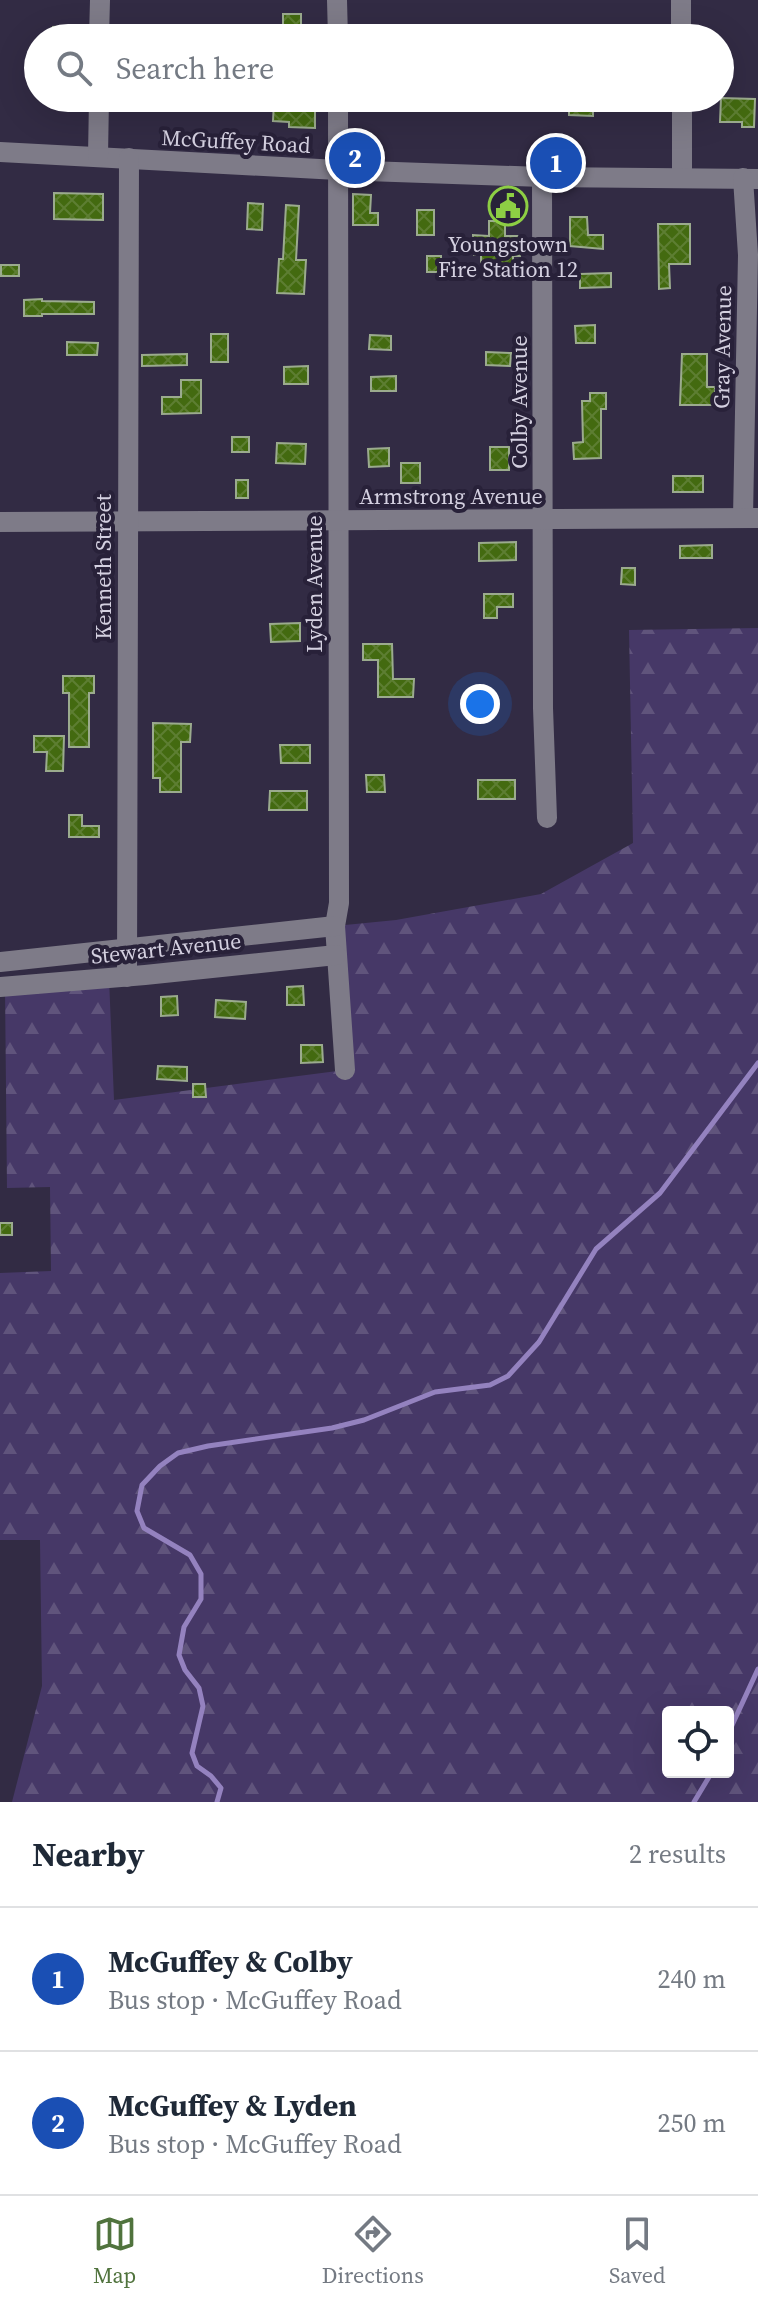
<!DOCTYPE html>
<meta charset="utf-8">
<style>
:root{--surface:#fff;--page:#f6f6f7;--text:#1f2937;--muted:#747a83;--line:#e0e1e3;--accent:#50733d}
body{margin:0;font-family:"Source Serif 4",serif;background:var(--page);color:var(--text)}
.controls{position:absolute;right:24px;bottom:24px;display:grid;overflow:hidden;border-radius:8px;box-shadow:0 8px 32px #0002}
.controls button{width:72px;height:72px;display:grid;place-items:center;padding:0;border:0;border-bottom:2px solid var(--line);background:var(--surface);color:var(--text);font:40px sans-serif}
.you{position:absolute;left:480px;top:704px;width:28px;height:28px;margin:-20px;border:6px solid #fff;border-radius:50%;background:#1a73e8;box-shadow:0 0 0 12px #1a73e833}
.badge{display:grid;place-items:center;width:52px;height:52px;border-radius:50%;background:var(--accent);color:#fff;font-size:26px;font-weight:700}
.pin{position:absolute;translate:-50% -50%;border:4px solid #fff;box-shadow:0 2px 8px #0006}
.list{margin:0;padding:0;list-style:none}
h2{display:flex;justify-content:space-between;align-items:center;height:104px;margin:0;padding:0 32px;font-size:34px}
h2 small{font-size:26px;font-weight:400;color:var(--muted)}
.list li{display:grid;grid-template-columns:52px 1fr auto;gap:24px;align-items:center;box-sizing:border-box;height:144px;padding:0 32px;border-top:2px solid var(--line)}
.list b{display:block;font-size:30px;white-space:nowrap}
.list p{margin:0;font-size:26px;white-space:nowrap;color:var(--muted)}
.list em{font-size:26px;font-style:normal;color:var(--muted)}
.icon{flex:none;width:44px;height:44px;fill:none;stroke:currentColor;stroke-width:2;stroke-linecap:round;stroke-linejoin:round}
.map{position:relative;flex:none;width:758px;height:1802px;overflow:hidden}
.search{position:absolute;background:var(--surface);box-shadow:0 8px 32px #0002;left:24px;right:24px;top:24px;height:88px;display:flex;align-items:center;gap:20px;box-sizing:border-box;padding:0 28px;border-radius:44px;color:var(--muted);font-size:30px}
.sheet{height:392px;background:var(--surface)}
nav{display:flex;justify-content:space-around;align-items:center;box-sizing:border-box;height:112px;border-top:2px solid var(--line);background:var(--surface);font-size:22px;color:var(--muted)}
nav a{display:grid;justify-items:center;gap:4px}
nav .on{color:var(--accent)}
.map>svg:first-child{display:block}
.forest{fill:url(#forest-firs);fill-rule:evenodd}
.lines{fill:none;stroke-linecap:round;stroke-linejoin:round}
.stream{stroke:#9482bf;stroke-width:5}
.building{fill:url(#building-cross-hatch);stroke:#9bab8e;stroke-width:2}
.minor{stroke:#7e7b88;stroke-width:20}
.labels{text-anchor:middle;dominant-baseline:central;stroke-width:8;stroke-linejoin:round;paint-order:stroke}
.street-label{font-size:22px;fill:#d4d0e0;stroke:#282139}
.poi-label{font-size:22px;fill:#d4d0e0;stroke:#282139}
</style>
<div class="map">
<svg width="758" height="1802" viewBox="0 0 758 1802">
<defs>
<pattern id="forest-firs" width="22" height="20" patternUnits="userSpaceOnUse" patternTransform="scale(2)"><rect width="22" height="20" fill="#463867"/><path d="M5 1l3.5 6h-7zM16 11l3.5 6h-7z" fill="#60547c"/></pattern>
<pattern id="building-cross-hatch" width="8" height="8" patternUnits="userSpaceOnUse" patternTransform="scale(2)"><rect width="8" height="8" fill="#436a10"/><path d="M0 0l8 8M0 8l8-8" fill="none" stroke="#5d7e32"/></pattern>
</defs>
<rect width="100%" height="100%" fill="#322b44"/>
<path class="forest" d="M758,628V1802H12L42,1686L40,1540H0V1273L51,1271L50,1187L7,1188L5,987L109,978L114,1100L345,1070L335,926L396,920L541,894L633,843L629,630ZM668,1712H728V1772H668Z"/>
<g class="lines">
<g class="stream">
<path d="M728,1734L758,1669"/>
<path d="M217,1802L221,1788L211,1776L197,1766L192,1753L203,1706L199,1688L185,1670L179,1655L184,1627L201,1599V1574L190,1555L144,1528L137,1511L142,1485L160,1466L178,1453L208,1446L332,1428L364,1420L435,1392L490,1385L508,1376L539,1342L596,1249L660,1193L758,1063"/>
<path d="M694,1802L712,1772"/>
</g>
</g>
<g class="building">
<rect x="283" y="14" width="18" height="22"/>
<rect x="625" y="25" width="19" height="13"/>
<path d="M67,26V38H53V27Z"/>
<path d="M180,98H199L198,111H179Z"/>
<path d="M721,98L755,99L754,127H742V122H720Z"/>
<path d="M274,101L308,102V108H315V128L289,127V122L273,121Z"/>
<path d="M569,101H593V116L569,115Z"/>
<path d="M54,193L103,194V220L54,219Z"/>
<path d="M353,194L371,195L370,213H378V225H353Z"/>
<path d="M248,203L263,204L262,230L247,229Z"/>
<path d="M286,205L299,206L296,260H306L304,294L277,293L279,259H283Z"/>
<rect x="417" y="210" width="17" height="25"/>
<path d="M570,217H587L588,235H603V249L570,246Z"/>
<path d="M489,221H505V236H520V256H513V264L489,266V263H481V255H474L473,235L489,236Z"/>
<path d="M658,224H690V264H669L670,288L659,289Z"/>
<rect x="427" y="256" width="14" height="16"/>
<rect x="1" y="265" width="18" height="11"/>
<path d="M611,273V287L580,288V274Z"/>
<path d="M42,299V301L94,302V314H42V316H24V300Z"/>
<path d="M595,325V343H576L575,326Z"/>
<rect x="211" y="334" width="17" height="28"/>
<path d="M370,335L391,336V350L369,349Z"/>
<path d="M67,342L98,343L97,355H67Z"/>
<path d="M486,352L511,353L510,366L486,365Z"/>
<path d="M187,354V365L142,366V355Z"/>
<path d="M682,354H707V387H715V405H680Z"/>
<path d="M308,366V384H284V367Z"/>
<path d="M396,376V391H371V377Z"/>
<path d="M181,380H201V413L162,414V397H181Z"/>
<path d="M590,393H606V409H601V458L574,459L573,443L583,442L582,401H590Z"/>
<rect x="232" y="437" width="17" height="15"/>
<path d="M277,443L306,444L305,464L276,463Z"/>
<rect x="490" y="447" width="19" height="23"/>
<path d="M389,448V466L369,467L368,449Z"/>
<rect x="401" y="463" width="19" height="20"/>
<rect x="673" y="476" width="30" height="16"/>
<rect x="236" y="480" width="12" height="18"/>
<path d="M516,542V560L479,561V543Z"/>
<path d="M712,545V558H680V546Z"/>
<path d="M622,568H635V585L621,584Z"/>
<path d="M484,594H513V607H497V618H484Z"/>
<path d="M300,623V641L271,642L270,624Z"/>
<path d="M363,644H392L393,679H414L413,697H378V660H363Z"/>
<path d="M63,676H94V693H89V747H69V693H63Z"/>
<path d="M153,723L191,724L190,742H181V792H160V778H153Z"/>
<path d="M34,736H64L63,771H46L47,752H34Z"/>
<path d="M280,745H310V763H281Z"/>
<path d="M366,775H384L385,792H367Z"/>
<rect x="478" y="780" width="37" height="19"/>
<path d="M270,791H307V810H269Z"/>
<path d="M69,815H82V826H99V837H69Z"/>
<path d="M303,986L304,1005H287V987Z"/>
<path d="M177,996L178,1015L161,1016V997Z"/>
<path d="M216,1000L246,1002L245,1019L215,1017Z"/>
<path d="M301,1045H322L323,1062L301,1063Z"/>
<path d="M158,1066L187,1067V1081L157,1079Z"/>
<path d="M193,1084H205L206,1097H193Z"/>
<rect x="0" y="1223" width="12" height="12"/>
</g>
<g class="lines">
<g class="minor">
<path d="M337,0L338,38"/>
<path d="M681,0V38"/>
<path d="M99,38L100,0"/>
<path d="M338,98L339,903L335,926L345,1070"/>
<path d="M682,98V178"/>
<path d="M0,152L338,170L542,177L758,179"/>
<path d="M98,156L99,98"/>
<path d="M542,177L543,708L547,818"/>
<path d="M743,517L748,255L743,178"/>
<path d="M0,522L758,518"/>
<path d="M0,962L335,926"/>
<path d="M127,977L129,158"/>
<path d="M0,987L145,975L336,955"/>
</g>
</g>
<defs>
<g id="civic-ring" transform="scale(2)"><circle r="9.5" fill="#282139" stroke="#8dce44" stroke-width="1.5"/><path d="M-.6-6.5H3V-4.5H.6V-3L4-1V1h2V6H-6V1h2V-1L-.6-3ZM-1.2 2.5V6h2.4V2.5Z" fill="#8dce44"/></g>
</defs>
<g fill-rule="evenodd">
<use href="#civic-ring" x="508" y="206"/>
</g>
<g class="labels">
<g class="street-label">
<text transform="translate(236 141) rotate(3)">McGuffey Road</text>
<text transform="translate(722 347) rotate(-89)">Gray Avenue</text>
<text transform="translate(519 402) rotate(-90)">Colby Avenue</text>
<text x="451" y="496">Armstrong Avenue</text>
<text transform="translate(103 567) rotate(-90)">Kenneth Street</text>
<text transform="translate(314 584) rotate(-90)">Lyden Avenue</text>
<text transform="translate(166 948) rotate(-6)">Stewart Avenue</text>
</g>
<g class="poi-label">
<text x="508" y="244">Youngstown<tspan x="508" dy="25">Fire Station 12</tspan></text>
</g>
</g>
</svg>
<div class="controls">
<button><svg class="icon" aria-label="locate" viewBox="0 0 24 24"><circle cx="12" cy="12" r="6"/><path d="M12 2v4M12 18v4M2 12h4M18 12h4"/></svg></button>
</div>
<div class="you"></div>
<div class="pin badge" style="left:556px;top:163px;background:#1a4fb4">1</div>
<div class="pin badge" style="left:355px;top:158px;background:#1a4fb4">2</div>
<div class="search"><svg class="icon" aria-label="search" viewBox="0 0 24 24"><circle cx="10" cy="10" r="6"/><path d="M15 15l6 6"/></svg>Search here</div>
</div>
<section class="sheet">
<h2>Nearby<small>2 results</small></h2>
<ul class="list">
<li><span class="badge" style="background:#1a4fb4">1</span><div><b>McGuffey &amp; Colby</b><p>Bus stop · McGuffey Road</p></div><em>240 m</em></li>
<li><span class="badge" style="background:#1a4fb4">2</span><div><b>McGuffey &amp; Lyden</b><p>Bus stop · McGuffey Road</p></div><em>250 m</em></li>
</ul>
</section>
<nav>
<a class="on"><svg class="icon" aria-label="map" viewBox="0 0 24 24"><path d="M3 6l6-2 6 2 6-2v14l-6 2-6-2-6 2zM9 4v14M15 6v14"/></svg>Map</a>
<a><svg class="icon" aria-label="directions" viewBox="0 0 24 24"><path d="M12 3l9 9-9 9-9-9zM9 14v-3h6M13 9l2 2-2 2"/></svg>Directions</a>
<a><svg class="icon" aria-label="saved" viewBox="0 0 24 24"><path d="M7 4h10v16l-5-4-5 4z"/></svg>Saved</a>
</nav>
